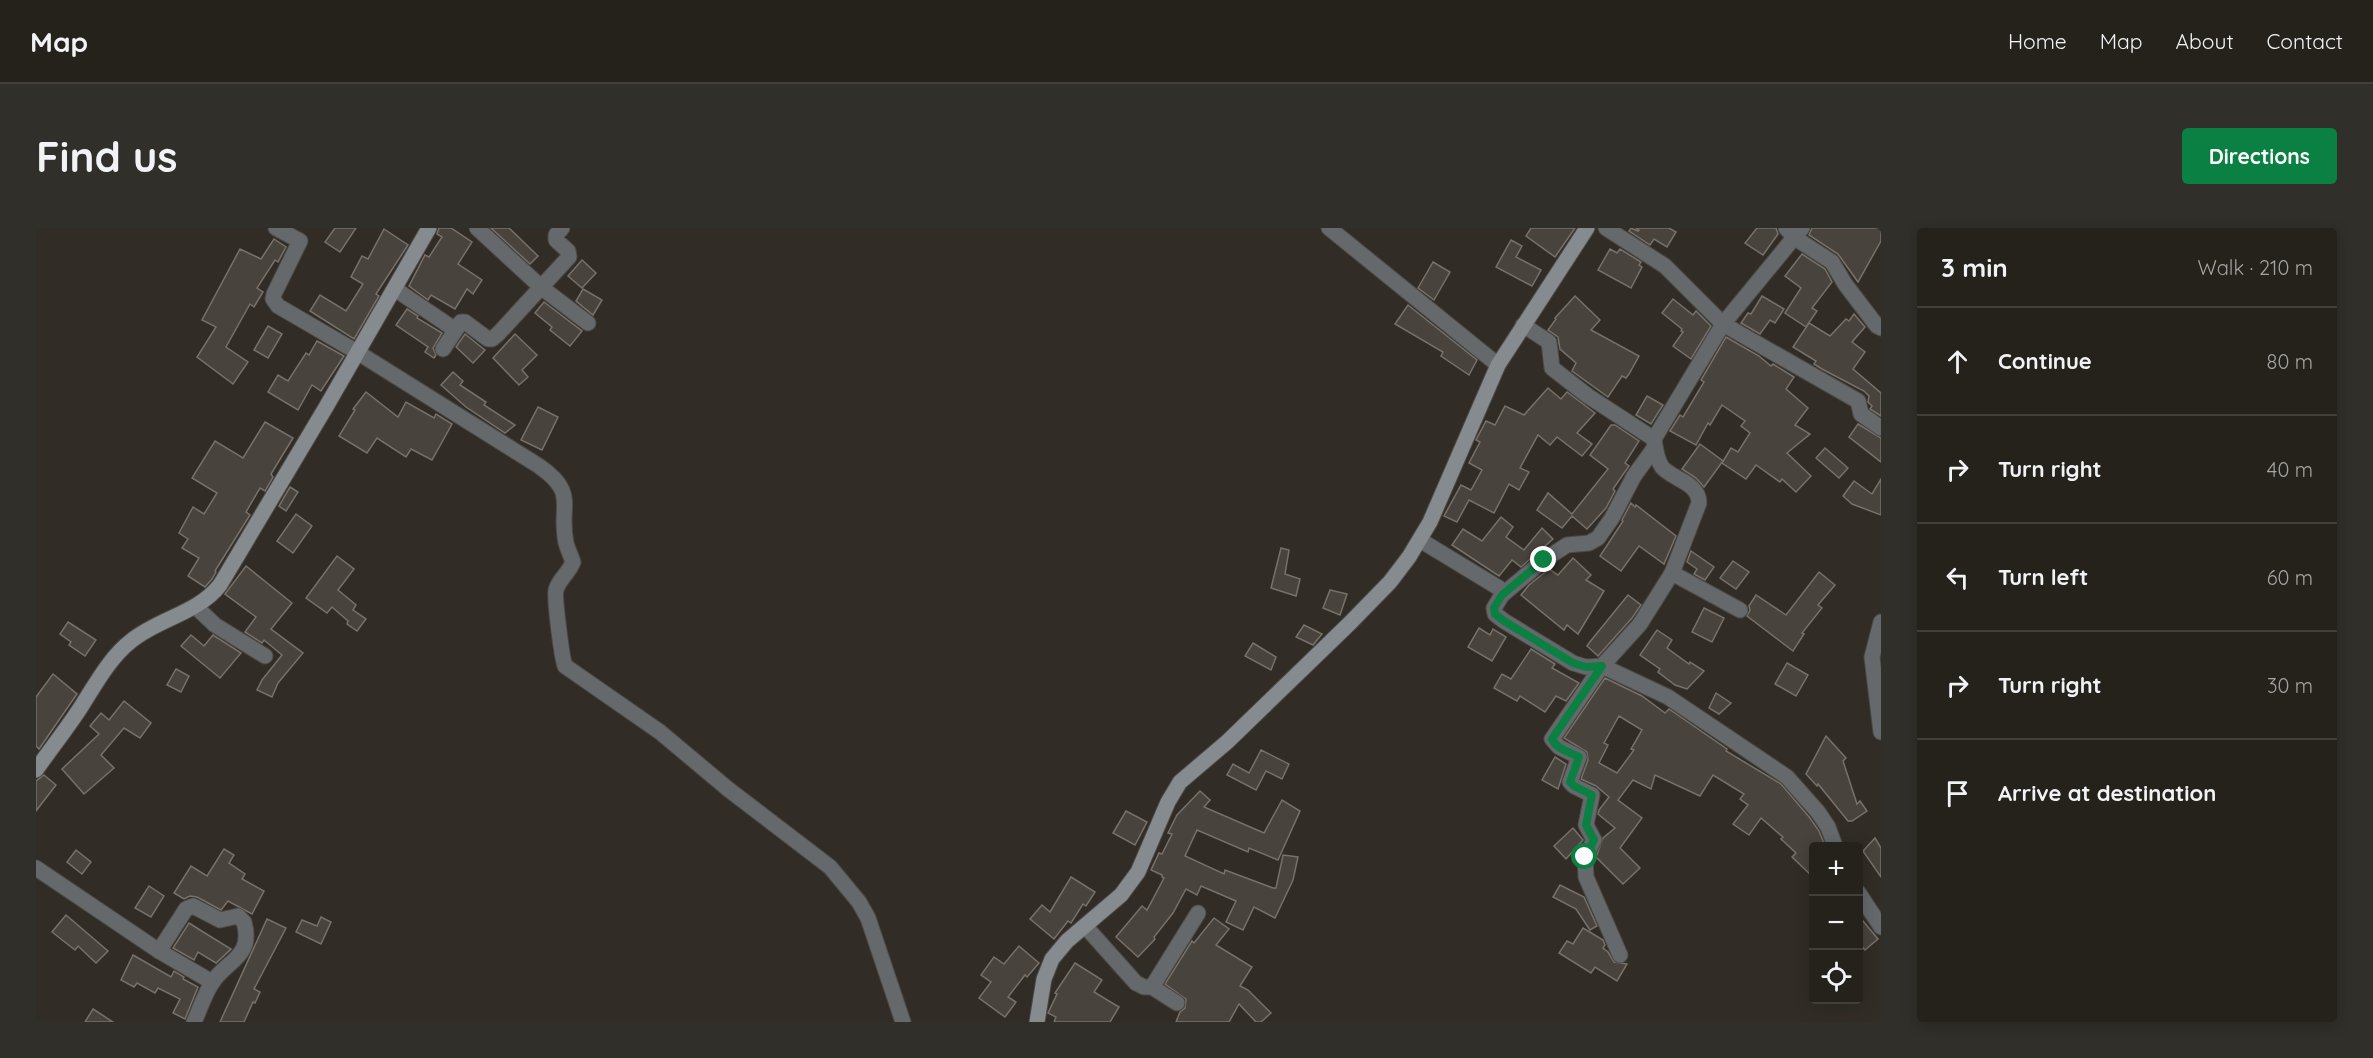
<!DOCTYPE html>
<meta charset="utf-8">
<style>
:root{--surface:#25221c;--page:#312f29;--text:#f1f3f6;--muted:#a3a4a3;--line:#423f3b;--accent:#0b8043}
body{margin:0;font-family:Quicksand,sans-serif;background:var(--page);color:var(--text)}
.controls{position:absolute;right:18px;bottom:18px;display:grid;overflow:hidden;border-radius:6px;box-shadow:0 3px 15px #0003}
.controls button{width:54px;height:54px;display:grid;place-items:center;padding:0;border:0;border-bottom:2px solid var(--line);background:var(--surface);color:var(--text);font:30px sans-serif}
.stop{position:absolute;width:18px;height:18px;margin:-14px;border:4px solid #0b8043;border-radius:50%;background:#fff}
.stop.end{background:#0b8043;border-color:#fff;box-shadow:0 2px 6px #0008}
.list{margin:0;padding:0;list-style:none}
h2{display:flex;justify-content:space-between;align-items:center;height:78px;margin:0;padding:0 24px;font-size:26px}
h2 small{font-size:20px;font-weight:400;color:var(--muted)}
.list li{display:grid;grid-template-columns:39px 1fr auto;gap:18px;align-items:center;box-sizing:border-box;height:108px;padding:0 24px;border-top:2px solid var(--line)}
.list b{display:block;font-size:22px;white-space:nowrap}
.list em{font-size:20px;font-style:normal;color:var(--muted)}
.icon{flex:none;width:33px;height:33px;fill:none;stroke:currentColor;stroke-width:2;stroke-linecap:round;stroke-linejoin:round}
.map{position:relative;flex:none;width:1845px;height:794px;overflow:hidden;border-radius:6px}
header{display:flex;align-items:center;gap:36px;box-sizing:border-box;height:84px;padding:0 30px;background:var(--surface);border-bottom:2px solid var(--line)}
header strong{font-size:28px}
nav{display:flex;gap:33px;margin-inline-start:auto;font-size:21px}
.intro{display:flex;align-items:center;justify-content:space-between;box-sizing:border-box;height:144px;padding:0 36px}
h1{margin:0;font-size:42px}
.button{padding:15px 27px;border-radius:6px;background:var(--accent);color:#fff;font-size:21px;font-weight:700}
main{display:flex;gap:36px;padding:0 36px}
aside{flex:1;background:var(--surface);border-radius:6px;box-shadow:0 3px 15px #0003}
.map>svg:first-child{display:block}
.building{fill:#48433d;stroke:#76716a;stroke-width:1.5;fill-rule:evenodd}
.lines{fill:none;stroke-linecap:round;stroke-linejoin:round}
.street-casing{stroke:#4d4943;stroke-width:17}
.secondary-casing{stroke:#4d4943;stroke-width:17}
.street{stroke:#65696b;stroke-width:15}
.secondary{stroke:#858b8e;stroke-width:15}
.route{stroke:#0b8043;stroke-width:8}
</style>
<header>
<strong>Map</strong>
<nav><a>Home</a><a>Map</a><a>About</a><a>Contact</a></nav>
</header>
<div class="intro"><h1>Find us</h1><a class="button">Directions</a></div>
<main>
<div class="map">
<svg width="1845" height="794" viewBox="0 0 1845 794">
<rect width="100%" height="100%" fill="#312d26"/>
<g class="building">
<path d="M299,0H320L304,24L289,14Z"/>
<path d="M403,0H415L436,14L422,36L446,52L437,66L431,61L419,81L395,67L392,72L373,58L389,27L393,29L406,9L401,6Z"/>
<path d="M455,0H473L502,28L494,36Z"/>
<path d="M1495,0H1539L1519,29L1490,8Z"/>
<path d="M1595,0L1602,3L1603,2L1600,0H1633L1640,4L1631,19L1618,11L1614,17L1593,3Z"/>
<path d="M1721,0H1740L1742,6L1727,27L1709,15Z"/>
<path d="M1776,0H1845V13L1822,54L1802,26L1773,7Z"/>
<path d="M348,1L372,17L340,66L343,68L318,111L274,83L284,67L310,83L327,56L315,49L326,28L332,31Z"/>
<path d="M238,11L250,19L242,34L239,32L221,60L227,64L218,79L214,76L190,119L212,134L197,156L161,129L180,99L166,92L204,21L225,31Z"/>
<path d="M1475,12L1486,18L1480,29L1505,42L1496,58L1460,39Z"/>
<path d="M1574,21L1581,25L1584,21L1605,34L1603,37L1606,39L1595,60L1562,42Z"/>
<path d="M1766,26L1789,41L1796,54L1776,80L1781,83L1770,99L1749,85L1765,60L1749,48Z"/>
<path d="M546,32L560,45L546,60L532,48Z"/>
<path d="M1397,34L1414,44L1398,72L1382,60Z"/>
<path d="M547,61L566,72L557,87L540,73Z"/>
<path d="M1539,68L1564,92L1555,102L1603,128L1593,146L1590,150L1586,148L1572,169L1536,143L1540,135L1524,121L1522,109L1512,102L1520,91L1519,90Z"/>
<path d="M1726,68L1748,81L1739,95L1734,92L1724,106L1705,95L1712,85L1715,86Z"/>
<path d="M1637,71L1657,87L1660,83L1675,98L1655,131L1637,118L1647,104L1645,103L1646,101L1626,85Z"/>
<path d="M508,74L546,103L534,118L514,102L516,99L499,85Z"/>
<path d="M1372,77L1441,132L1433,147L1405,128L1407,124L1359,96Z"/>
<path d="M371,81L382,88L381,90L406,105L397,120L400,127L398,130L389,124L392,119L360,97Z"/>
<path d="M1818,86L1829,99L1816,114L1829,124L1817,141L1845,165V188L1834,181L1836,178L1832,174L1833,168L1828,163L1786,141L1778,136L1780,133L1757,119L1773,95L1794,108L1810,91L1813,93Z"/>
<path d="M232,98L246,106L232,130L218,122Z"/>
<path d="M429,106L449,122L437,135L420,119Z"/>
<path d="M479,106L501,127L486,142L492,149L483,157L457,130Z"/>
<path d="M1690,109L1723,128L1735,138L1737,136L1758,149L1750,161L1772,180L1759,197L1774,206L1751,225L1775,248L1760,264L1746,251L1744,254L1720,237L1710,251L1686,235L1695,220L1702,224L1714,205L1705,198L1709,193L1686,177L1674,197L1672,195L1660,217L1634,203L1644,187L1647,189L1668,154L1665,152Z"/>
<path d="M281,113L308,128L285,163L276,157L262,182L232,164L242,147L252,153L270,125L273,127Z"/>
<path d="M417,144L427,153L424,157L450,174L448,177L479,197L469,205L430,179L405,157Z"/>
<path d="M1512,160L1525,171L1531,164L1559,185L1541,205L1556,216L1546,228L1521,209L1514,217L1502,207L1484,240L1493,244L1483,262L1473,256L1458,285L1433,272L1421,294L1408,288L1425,257L1435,262L1446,242L1433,235L1444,214L1440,212L1450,193L1459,197L1469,178L1488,187Z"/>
<path d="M330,164L362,189L370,174L398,190L400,186L416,196L396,232L375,221L370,229L341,210L331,225L303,208L319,182L317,181Z"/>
<path d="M1611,168L1627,177L1615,196L1600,187Z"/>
<path d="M502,179L522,189L506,222L485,212Z"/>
<path d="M229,194L257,210L235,246L237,249L229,263L224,260L210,284L214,287L179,343L180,344L176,351L169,359L152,348L163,330L146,320L152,311L143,305L157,279L168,286L181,265L156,250L179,213L207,230Z"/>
<path d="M1822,196L1845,210V234L1813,209Z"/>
<path d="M1575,197H1579L1603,213L1589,235L1593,238L1577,261L1579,263L1570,280L1551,301L1536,288L1526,300L1501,282L1512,265L1536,286L1572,241L1554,227Z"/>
<path d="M1664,216L1687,233L1668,259L1660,250L1646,241Z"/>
<path d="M1789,220L1812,240L1803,250L1780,230Z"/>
<path d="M1845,251V287L1816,276L1807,268L1818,253L1836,266Z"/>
<path d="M254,259L262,264L250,283L243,278Z"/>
<path d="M1595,275L1599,279L1600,277L1640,308L1628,336L1603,318L1585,343L1564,328L1587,293L1586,292Z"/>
<path d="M260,286L276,298L257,325L241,313Z"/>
<path d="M1465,289L1477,299L1470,309L1488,322L1506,300L1517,311L1485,339L1476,332L1463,348L1416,317L1427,301L1446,313Z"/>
<path d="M1245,320L1253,322L1249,346L1264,351L1260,368L1235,360Z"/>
<path d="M1655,323L1678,339L1669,352L1658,346L1661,341L1651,334Z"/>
<path d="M301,328L318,341L302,362L320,377L317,382L330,391L321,403L311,396L312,393L296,379L291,385L270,370Z"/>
<path d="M1537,330L1555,347L1550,352L1568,363L1542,406L1531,397L1528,402L1485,367L1493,357L1513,341L1522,347Z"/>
<path d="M1697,333L1713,344L1700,361L1684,350Z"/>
<path d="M210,338L256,375L235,401L267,425L242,455L236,469L221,462L226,452L246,427L228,412L226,415L209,404L220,389L189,366Z"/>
<path d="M1783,344L1799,357L1782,377L1786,380L1766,405L1768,406L1757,423L1711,388L1714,382L1713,378L1720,367L1750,387Z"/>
<path d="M1294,362L1311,366L1304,387L1287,380Z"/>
<path d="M1592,367L1605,377L1596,390L1562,428L1551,418L1553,415Z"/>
<path d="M1668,380L1688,390L1676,414L1656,404Z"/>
<path d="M32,394L60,412L49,428L33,417L35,414L24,406Z"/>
<path d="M1268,397L1286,406L1277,417L1260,409Z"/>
<path d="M1443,400L1454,407L1457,401L1470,409L1456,433L1432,419Z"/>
<path d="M1621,402L1636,412L1631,420L1653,436L1654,434L1668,443L1651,461L1639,457L1622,444L1624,441L1604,427Z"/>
<path d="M155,407L168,418L177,407L205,425L184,450L145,418Z"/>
<path d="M1217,415L1240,429L1235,442L1209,428Z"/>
<path d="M1495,421L1519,436L1516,440L1543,455L1530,473L1520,468L1509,484L1484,468L1481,473L1458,460L1466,446L1475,451Z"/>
<path d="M1751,435L1772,447L1760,468L1739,456Z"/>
<path d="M140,441L153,448L145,464L131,457Z"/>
<path d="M17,446L41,466L3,521L0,518V469Z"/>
<path d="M1569,450L1606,468L1629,485L1633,481L1691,521L1690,523L1745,556L1774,590L1783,603L1789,618H1778V650L1756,629L1760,625L1745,611L1747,609L1725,590L1713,607L1697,596L1712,577L1704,571L1708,566L1677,547L1664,568L1619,547L1615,561L1597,552L1582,572L1606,590L1584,620L1604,640L1587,656L1560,629L1567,610L1579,600L1562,586L1563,582L1573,569L1560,558L1545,551L1552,532L1551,524L1528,510ZM1583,488L1606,502L1595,521L1598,522L1581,545L1563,535L1572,517L1568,515Z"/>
<path d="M1680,465L1695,475L1683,486L1673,480Z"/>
<path d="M88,473L115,495L104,510L88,500L65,527L78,540L48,566L26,541L63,506L54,498L65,485L73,492Z"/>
<path d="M1790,508L1810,530L1807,533L1821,576L1824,573L1831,583L1816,593H1812L1782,556L1781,558L1770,546Z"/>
<path d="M1225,522L1253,536L1246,551L1230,543L1220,562L1191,547L1197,536L1213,545Z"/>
<path d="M1519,529L1530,536L1522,561L1506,552Z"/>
<path d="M8,547L20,557L0,583V553Z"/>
<path d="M1164,563L1174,572L1168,579L1228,605L1246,572L1264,583L1242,632L1213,620L1212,624L1161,602L1149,628L1188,646L1189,642L1237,660H1240L1247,627L1262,629L1257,652L1239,690L1218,679L1207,702L1190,694L1200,673L1165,658L1161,667L1150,661L1137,685L1118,709L1119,711L1102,729L1080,709L1106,678L1111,682L1128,650L1126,649V647L1115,642L1123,625L1126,626L1136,606L1132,605L1141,587Z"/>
<path d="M1090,583L1111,594L1099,617L1077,605Z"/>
<path d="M1537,600L1547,612L1530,631L1518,618Z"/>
<path d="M1839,610L1845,620V649L1827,623Z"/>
<path d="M188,621L198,627L193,635L209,646L206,651L228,663L216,686L192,673L185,682L161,669L154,668L148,671L138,665L155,638L171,648Z"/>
<path d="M40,622L55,634L46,646L31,634Z"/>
<path d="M1035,649L1059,664L1050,678L1047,676L1035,695L1032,693L1018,711L994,691L1006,677L1014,684Z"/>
<path d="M1524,657L1548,669L1561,698L1554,702L1540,681L1517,669Z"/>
<path d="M113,658L128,668L115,689L99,680Z"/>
<path d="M30,687L72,723L60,735L42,718L39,722L16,704Z"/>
<path d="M1822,687L1842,711L1829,722L1822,714Z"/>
<path d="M285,689L295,694L285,716L260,704L266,692L281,698Z"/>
<path d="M1178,690L1193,701L1180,717L1216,739L1204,758L1212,762L1235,785L1225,794H1220L1203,776L1193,794H1140L1144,784L1149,780L1150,771L1129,756L1156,713L1158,715Z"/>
<path d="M231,691L250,700L218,761L224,764L219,775L217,774L208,794H184Z"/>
<path d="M153,695L164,702L195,721L180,735L162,724L158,732L137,720Z"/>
<path d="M1547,700L1567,712L1569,717L1567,720L1572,724L1578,734L1591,736L1581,753L1559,739L1555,745L1523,725L1531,713L1537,716Z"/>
<path d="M983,718L1003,735L991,749L989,747L972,769L980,774L969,789L943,770L955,754L945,747L958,729L968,736Z"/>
<path d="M97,727L135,749L138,743L148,749L147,751L162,759L149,791L137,785L144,771L122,760L119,765L101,755L98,759L85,752Z"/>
<path d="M1039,735L1066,752L1058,764L1083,779L1074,794H1018L1020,789L1012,785L1021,766L1019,765Z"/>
<path d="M57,781L77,794H49Z"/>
</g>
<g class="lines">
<g class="street-casing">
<g id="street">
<path d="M240,0L264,13L238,66L237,71L242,78L321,124L503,238C543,266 522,277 530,315C532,322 535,328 537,334C533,345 523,351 520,362C518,369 526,431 529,438L624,504L692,561L794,639L823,674L832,690L867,794"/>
<path d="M441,0L506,60L552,95"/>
<path d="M1293,0L1462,137"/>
<path d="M1570,0L1629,38L1687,96L1822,173L1825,186L1845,200"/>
<path d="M1750,0L1759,10L1796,34L1809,56L1841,98L1845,100"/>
<path d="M359,61L418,101"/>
<path d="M1487,97L1513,114L1516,140L1552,168L1618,211"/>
<path d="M407,121L425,94H429L452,111H456L462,106L533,29L532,23L520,12V7L526,0"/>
<path d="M1384,312L1463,360L1466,367L1458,380L1459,386L1468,393L1537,435L1550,439L1566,438L1632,469L1751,549L1782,584L1792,599L1799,618"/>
<path d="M1636,345L1704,382"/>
<path d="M1466,367L1508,332L1531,317L1553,315L1562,310L1576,290L1598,248L1619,219"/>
<path d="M160,379L179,397L229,428"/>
<path d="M1845,394L1836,429L1845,504"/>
<path d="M0,640L123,723L176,754"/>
<path d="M1822,664L1845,699"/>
<path d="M1049,698L1100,755L1108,759H1116L1141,775"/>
<path d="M123,723L150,681L157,678L184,692L202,688L208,694C218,730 190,732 176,755C168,767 164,781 158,794"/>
<path d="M1584,727L1550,649L1549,629L1558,612L1550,597L1556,567L1538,558L1534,554L1543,529L1523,519L1516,511L1566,438L1604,396L1636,345L1663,275C1663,254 1637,252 1626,239C1621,232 1619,219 1618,211L1687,96L1766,0"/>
<path d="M1116,759L1162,685"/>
</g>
</g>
<g class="secondary-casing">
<g id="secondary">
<path d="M0,542C14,522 29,503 43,482C58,459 73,430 95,413C123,390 161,386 184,357L290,179L393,0"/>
<path d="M1001,794L1008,751L1016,731L1031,713L1085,667L1102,644L1132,574L1144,554L1191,514L1313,396L1354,354L1373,329L1394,294L1462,137L1551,0"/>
</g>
</g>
<use href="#street" class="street"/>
<use href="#secondary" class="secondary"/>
</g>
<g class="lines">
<path class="route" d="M1508,332L1466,367L1458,380L1459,386L1468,393L1537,435L1550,439L1566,438L1516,511C1520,521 1534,524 1543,529L1534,554L1538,558L1556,567L1550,597L1558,612L1549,629"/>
</g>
</svg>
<div class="controls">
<button>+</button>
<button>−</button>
<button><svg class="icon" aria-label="locate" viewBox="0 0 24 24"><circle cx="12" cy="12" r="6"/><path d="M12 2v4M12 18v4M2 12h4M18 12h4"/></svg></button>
</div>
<div class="stop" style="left:1549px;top:629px"></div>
<div class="stop end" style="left:1508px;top:332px"></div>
</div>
<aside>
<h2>3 min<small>Walk · 210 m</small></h2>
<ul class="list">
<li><svg class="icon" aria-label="ahead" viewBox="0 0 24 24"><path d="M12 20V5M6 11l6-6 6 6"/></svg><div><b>Continue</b></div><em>80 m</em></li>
<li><svg class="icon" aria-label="right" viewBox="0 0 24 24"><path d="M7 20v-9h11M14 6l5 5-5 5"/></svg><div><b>Turn right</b></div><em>40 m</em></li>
<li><svg class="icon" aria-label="left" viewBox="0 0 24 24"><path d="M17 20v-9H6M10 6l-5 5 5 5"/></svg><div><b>Turn left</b></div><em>60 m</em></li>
<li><svg class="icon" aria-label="right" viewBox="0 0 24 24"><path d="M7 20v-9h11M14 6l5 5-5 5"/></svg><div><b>Turn right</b></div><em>30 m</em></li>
<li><svg class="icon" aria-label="arrive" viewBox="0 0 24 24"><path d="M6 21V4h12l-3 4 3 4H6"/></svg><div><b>Arrive at destination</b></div></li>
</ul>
</aside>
</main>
